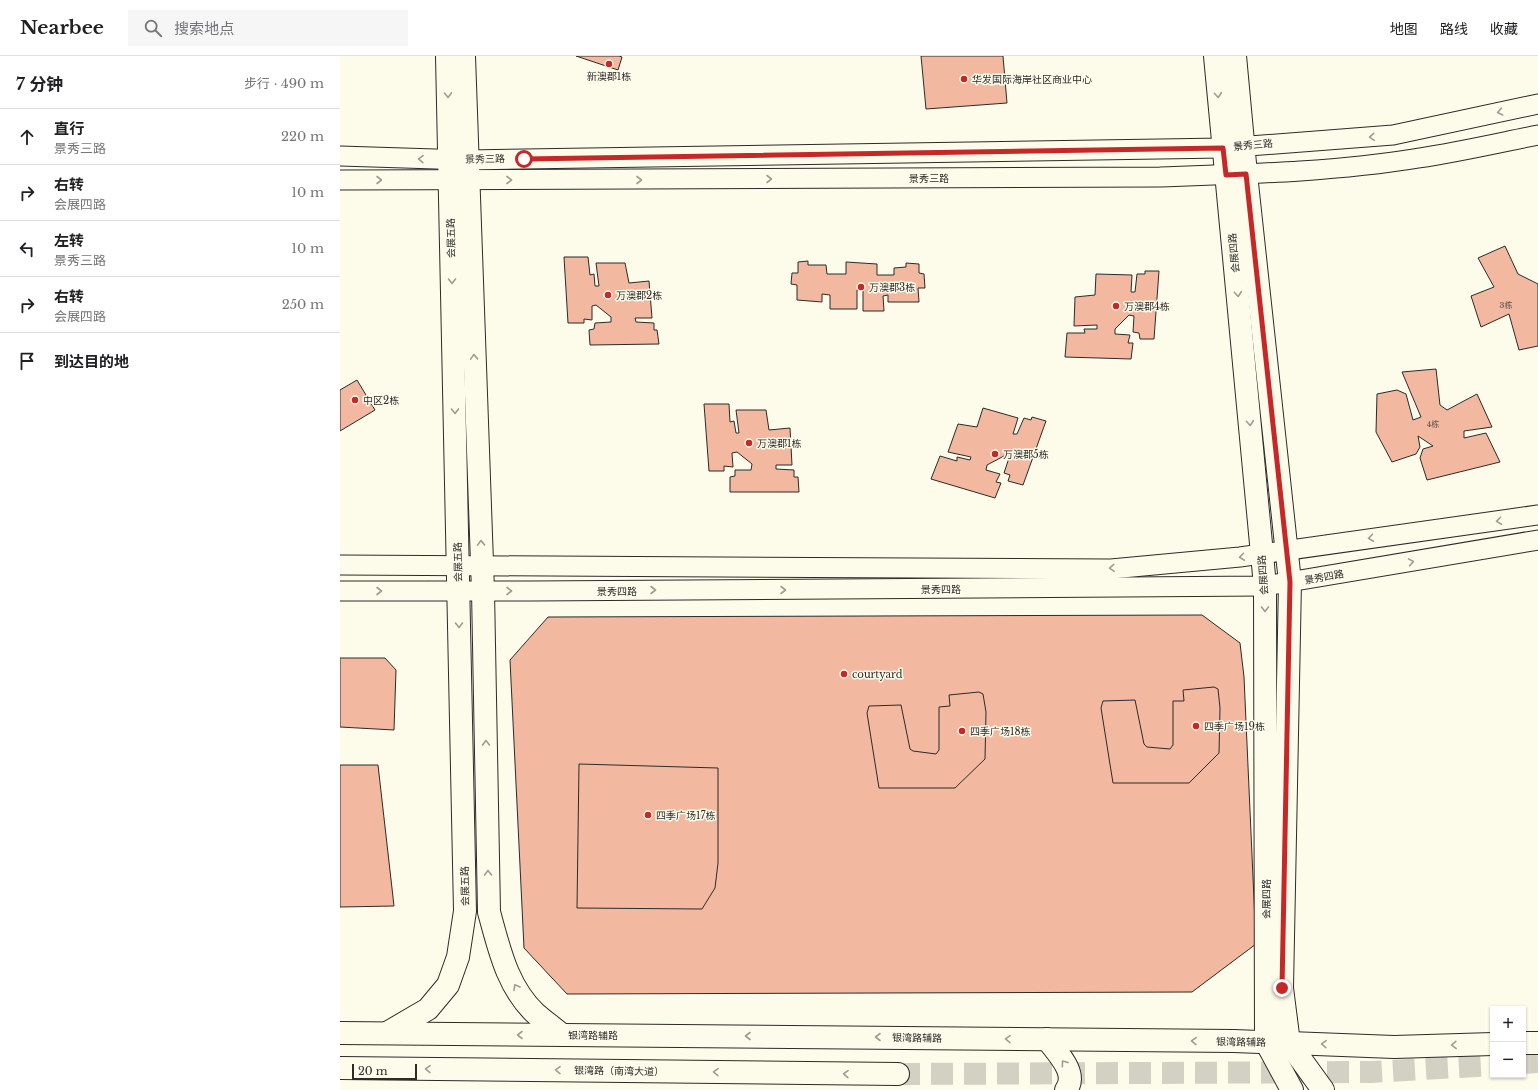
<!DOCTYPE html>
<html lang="zh">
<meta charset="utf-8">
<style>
:root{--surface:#fff;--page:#f6f6f6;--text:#202124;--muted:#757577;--line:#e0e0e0}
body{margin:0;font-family:"Libre Baskerville","Noto Sans SC",serif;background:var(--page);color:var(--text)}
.controls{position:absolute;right:12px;bottom:12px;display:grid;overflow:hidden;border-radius:0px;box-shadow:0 1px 3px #0004}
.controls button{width:36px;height:36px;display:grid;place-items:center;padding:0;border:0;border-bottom:1px solid var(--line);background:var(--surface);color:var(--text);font:20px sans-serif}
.scale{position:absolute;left:12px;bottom:10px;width:65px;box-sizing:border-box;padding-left:4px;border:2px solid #2b2b2b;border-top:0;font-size:11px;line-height:14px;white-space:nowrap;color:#2b2b2b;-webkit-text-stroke:3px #fdfbea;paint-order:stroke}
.stop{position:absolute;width:12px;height:12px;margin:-9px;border:3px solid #c62828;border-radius:50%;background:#fff}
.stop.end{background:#c62828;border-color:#fff;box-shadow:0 1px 4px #0008}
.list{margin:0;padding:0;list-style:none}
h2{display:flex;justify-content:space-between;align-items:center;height:52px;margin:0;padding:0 16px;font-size:17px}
h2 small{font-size:13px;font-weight:400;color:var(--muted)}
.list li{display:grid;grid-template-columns:26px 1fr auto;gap:12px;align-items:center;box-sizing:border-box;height:56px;padding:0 16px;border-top:1px solid var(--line)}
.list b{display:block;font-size:15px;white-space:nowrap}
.list p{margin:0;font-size:13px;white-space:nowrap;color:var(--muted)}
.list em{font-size:13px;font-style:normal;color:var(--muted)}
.icon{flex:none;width:22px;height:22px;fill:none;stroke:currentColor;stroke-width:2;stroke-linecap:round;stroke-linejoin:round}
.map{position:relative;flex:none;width:1198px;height:1034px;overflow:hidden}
header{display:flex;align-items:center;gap:24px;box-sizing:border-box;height:56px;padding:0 20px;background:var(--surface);border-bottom:1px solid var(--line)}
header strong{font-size:19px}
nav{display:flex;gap:22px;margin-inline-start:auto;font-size:14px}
.search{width:280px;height:36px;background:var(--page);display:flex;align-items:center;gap:10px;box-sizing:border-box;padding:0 14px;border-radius:0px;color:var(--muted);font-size:15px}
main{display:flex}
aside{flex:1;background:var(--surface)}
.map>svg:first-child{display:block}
.building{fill:#f2b8a0;stroke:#2b2b2b}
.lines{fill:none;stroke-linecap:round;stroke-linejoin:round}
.trunk-tunnel{stroke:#d3d1c4;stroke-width:22;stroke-dasharray:22 11;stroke-linecap:butt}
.minor-casing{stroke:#2b2b2b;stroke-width:21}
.secondary-casing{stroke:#2b2b2b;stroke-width:24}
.trunk-casing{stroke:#2b2b2b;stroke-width:24}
.minor{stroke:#fdfbea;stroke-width:19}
.secondary{stroke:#fdfbea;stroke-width:22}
.trunk{stroke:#fdfbea;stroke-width:22}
.oneway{stroke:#9e9d94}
.route{stroke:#c62828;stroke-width:5}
.poi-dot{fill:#c62828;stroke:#fdfbea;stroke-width:1.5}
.labels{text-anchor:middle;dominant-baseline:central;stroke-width:3;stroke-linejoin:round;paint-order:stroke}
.number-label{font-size:8px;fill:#5d4e48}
.poi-label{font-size:10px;fill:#2b2b2b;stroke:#fdfbea;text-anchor:start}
.street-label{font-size:10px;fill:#2b2b2b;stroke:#fdfbea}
</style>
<header>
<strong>Nearbee</strong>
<div class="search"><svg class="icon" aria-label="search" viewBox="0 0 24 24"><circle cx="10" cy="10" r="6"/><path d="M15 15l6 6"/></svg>搜索地点</div>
<nav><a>地图</a><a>路线</a><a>收藏</a></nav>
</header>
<main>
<aside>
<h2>7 分钟<small>步行 · 490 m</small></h2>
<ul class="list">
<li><svg class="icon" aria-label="ahead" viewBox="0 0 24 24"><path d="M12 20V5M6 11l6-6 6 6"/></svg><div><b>直行</b><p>景秀三路</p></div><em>220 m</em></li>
<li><svg class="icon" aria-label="right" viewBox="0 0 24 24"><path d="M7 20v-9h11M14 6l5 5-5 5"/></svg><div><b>右转</b><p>会展四路</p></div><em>10 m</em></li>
<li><svg class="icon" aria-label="left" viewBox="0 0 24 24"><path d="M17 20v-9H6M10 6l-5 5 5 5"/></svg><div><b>左转</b><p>景秀三路</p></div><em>10 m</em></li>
<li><svg class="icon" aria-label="right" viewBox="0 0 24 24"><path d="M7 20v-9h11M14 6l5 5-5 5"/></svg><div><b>右转</b><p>会展四路</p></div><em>250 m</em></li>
<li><svg class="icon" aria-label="arrive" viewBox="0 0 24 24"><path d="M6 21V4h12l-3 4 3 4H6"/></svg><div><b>到达目的地</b></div></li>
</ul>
</aside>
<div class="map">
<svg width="1198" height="1034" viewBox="0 0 1198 1034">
<rect width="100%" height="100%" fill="#fdfbea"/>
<g class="building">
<path d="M236,0H279L282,1L278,14Z"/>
<path d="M581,0H663L667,47L586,53Z"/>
<path d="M1165,190L1178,218L1198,228V290L1179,294L1169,258L1141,271L1131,240L1154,231L1138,202Z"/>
<path d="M224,201H248L250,219L254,218L255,230H259L256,207H285L289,227L309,225L312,262H295L296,266L314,267V274H317L319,288L250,289L249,274L254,273L255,267L271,266V261L256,249L252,250V264L244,263V267H228Z"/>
<path d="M468,205V209H486L487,218H506V206L537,208V219H554V212L566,211V207L579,208V217L584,218L585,232H578L579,246H548V239L543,240L544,255H523V234H517V253H490V239L482,238V246L457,244V229L451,228L452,217H458V206Z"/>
<path d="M805,215H819L814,283H800L799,277L793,276L794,260L789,259L775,273V278L790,279L788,287H793L791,303L725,301L727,277H745L744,273H757V269L734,270L735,241L755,239L756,218L792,219L791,236H795L797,218H805Z"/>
<path d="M1096,313L1100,349L1107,354L1137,338L1152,371L1124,375V382L1146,377L1160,406L1087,424L1080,402L1083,393L1093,390L1078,380L1080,391L1076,398L1052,406L1036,376L1037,338L1057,334L1066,338L1073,364L1081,361L1062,316Z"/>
<path d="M17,324L35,354L0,375V334Z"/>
<path d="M364,348H389L390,366L394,365L396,377H399L396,354H426L429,374L450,372L452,409H436V413L454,414V421H458L459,436H390V421L395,420V414H411L412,408L397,396L392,397L393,411L384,410V415H369Z"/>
<path d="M643,352L678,362L673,378H677L684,362L691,364L692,361L706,365L683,429L668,425L670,419L664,417L669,402L664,400L647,409L646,414L660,418L656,426L661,427L655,442L591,423L600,400L617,405V401L630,404L631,401L608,396L618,368L637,371Z"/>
<path d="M862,559L900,587L904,621L916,888L852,936L227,938L184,892L170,604L208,561Z"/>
<path d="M0,602H45L56,614L54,674L0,671Z"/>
<path d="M874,631L878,633L880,652L879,697L849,727H773L761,652L763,645L795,644L804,688L807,691L830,693L833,689V645H844L843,634Z"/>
<path d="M639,636L643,638L646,656L645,703L615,732H539L527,657L529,650L561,649L570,693L573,695L596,698L599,694V651L610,650L609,639Z"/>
<path d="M239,708L378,712V807L375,832L362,853L237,852Z"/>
<path d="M0,709H38L54,850L0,851Z"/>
</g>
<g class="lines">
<g class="trunk-tunnel">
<path d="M1183,1007L1198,1006"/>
<path d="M558,1018L1031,1016L1153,1009"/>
</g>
<g class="minor-casing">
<g id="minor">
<path d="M0,100L127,104L883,92L1053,79L1198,48"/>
<path d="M0,124L820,121C906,118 994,116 1079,102C1119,96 1158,87 1198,79"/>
<path d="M0,509L771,513L900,501L1198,459"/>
<path d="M0,535H191L925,530L1198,484"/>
</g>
</g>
<g class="secondary-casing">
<g id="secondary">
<path d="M124,0L143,535L149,856C159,892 167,931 196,958C204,965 214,972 222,979"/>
<path d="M875,0L925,530L926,986L952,1034"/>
<path d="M895,0L906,118L950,526L942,932L949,987L983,1034"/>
<path d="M0,977L894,985L1054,991L1153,988"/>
<path d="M47,977L88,953L108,929L118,901L125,855L107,0"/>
<path d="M707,983C716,996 739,1017 726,1034"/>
<path d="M1183,987H1198"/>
</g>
</g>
<g class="trunk-casing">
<path id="trunk" d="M0,1012L558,1018"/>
</g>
<use href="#minor" class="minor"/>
<use href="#secondary" class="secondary"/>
<use href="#trunk" class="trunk"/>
</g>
<defs><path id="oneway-chevron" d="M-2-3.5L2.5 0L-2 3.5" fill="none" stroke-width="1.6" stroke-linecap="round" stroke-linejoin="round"/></defs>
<g class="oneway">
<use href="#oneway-chevron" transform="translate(108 39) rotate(89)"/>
<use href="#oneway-chevron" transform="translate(878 39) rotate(85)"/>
<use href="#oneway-chevron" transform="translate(1160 56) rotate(168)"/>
<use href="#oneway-chevron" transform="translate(1032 81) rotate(176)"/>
<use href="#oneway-chevron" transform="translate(81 103) rotate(-178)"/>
<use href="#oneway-chevron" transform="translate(429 123)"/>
<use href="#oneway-chevron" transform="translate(39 124)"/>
<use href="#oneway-chevron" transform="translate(169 124)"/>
<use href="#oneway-chevron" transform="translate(299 124)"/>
<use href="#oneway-chevron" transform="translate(112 225) rotate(89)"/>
<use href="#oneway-chevron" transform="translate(898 238) rotate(85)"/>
<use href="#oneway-chevron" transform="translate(134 301) rotate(-92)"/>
<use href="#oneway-chevron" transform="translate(115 355) rotate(89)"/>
<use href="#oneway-chevron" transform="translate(910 367) rotate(85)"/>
<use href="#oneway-chevron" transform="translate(1159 465) rotate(172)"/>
<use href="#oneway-chevron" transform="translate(1031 482) rotate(172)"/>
<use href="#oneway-chevron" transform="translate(141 487) rotate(-92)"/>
<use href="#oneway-chevron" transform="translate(902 501) rotate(173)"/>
<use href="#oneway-chevron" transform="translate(1071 506) rotate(-10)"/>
<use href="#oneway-chevron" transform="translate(772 512) rotate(177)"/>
<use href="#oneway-chevron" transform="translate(313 534)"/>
<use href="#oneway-chevron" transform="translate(443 534)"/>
<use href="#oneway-chevron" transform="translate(39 535)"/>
<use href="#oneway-chevron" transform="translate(169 535)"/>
<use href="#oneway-chevron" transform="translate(925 553) rotate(90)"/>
<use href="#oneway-chevron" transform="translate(119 569) rotate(89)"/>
<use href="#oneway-chevron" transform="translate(146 687) rotate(-91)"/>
<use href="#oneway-chevron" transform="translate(148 817) rotate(-91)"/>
<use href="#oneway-chevron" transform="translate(176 931) rotate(-119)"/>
<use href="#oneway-chevron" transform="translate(180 979) rotate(-180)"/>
<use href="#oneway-chevron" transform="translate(408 980) rotate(-180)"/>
<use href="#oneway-chevron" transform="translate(538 981) rotate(-180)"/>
<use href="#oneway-chevron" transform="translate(668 983) rotate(-179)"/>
<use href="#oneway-chevron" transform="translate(854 985) rotate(-179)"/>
<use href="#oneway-chevron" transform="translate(984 988) rotate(-178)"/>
<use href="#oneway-chevron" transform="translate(1114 989) rotate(178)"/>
<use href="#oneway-chevron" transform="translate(724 1007) rotate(-126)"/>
<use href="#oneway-chevron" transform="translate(88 1013) rotate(-179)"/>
<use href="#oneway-chevron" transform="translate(218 1014) rotate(-179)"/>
<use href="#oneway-chevron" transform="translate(376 1016) rotate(-179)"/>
<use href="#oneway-chevron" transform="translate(506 1018) rotate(-179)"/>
</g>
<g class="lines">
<path class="route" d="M184,103L883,92L886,119L906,118L950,526L942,932"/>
</g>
<g class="poi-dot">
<circle cx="269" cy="8" r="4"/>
<circle cx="624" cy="23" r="4"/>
<circle cx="521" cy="231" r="4"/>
<circle cx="268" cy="239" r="4"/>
<circle cx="776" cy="250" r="4"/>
<circle cx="15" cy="344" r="4"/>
<circle cx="409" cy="387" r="4"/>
<circle cx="655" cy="398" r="4"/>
<circle cx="504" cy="618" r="4"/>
<circle cx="856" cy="670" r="4"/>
<circle cx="622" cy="675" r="4"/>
<circle cx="308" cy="759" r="4"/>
</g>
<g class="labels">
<g class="number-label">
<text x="1166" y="249">3栋</text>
<text x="1093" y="368">4栋</text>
</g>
<g class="poi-label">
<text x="269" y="20" text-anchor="middle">新澳郡1栋</text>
<text x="632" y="23">华发国际海岸社区商业中心</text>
<text x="529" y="231">万澳郡3栋</text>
<text x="276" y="239">万澳郡2栋</text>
<text x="784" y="250">万澳郡4栋</text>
<text x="23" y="344">中区2栋</text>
<text x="417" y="387">万澳郡1栋</text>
<text x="663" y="398">万澳郡5栋</text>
<text x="512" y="618">courtyard</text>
<text x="864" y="670">四季广场19栋</text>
<text x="630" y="675">四季广场18栋</text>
<text x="316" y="759">四季广场17栋</text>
</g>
<g class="street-label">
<text transform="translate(913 89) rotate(-5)">景秀三路</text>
<text transform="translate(145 103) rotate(-1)">景秀三路</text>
<text x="589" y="122">景秀三路</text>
<text transform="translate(111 182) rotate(-91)">会展五路</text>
<text transform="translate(894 197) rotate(-95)">会展四路</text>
<text transform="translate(118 506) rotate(-91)">会展五路</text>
<text transform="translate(923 519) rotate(-94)">会展四路</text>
<text transform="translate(984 521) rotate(-10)">景秀四路</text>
<text x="601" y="533">景秀四路</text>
<text x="277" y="535">景秀四路</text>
<text transform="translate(125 830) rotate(-91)">会展五路</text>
<text transform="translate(926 843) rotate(-90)">会展四路</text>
<text x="253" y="979">银湾路辅路</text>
<text transform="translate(577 982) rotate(1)">银湾路辅路</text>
<text transform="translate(901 986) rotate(1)">银湾路辅路</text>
<text transform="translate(279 1015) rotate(1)">银湾路（南湾大道）</text>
</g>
</g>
</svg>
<div class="controls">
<button>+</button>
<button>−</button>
</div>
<div class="scale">20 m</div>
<div class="stop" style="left:184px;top:103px"></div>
<div class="stop end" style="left:942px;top:932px"></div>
</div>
</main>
